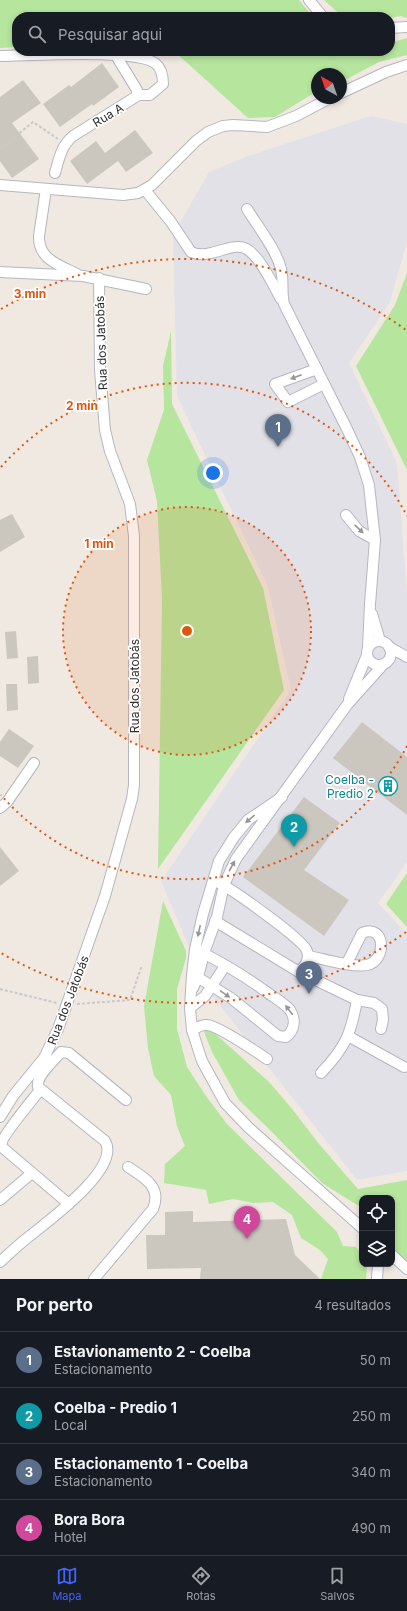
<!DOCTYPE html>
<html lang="pt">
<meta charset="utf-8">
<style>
:root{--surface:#171b24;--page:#242831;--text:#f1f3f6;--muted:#9ea1a6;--line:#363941;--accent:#4264fb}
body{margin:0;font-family:Inter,sans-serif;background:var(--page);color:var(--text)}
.controls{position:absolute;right:12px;bottom:12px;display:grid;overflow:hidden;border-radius:8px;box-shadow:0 2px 6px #0003}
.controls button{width:36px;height:36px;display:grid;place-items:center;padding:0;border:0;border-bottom:1px solid var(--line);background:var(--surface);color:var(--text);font:20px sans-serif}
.compass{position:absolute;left:311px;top:68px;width:36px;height:36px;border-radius:50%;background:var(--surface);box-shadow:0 2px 6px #0003;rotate:320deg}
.you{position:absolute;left:213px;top:473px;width:14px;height:14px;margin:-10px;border:3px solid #fff;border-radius:50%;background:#1a73e8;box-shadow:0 0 0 6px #1a73e833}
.badge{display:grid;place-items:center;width:26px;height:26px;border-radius:50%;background:var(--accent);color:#fff;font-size:13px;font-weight:700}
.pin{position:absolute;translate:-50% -33px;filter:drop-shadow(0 1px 2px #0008)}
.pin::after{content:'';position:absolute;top:21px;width:14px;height:12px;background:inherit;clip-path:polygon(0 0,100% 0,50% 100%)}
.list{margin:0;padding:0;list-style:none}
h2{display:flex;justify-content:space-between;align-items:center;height:52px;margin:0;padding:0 16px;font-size:17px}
h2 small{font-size:13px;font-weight:400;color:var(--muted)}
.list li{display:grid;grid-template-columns:26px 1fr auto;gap:12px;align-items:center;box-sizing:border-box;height:56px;padding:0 16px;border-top:1px solid var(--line)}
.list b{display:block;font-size:15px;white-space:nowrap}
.list p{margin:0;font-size:13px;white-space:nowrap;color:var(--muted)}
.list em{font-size:13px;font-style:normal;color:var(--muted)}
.icon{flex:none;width:22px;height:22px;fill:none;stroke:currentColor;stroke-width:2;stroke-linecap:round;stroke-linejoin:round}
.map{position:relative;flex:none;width:407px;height:1279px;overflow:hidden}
.search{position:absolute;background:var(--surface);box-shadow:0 2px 6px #0003;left:12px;right:12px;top:12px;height:44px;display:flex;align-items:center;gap:10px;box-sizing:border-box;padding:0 14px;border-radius:16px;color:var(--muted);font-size:15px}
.sheet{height:276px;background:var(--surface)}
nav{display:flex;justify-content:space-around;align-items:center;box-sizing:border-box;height:56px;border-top:1px solid var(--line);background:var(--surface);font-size:11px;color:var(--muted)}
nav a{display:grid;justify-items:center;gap:2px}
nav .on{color:var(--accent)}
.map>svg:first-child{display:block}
.industrial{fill:#e3e1e8}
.green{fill:#b6e59e}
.building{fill:#cbc7bf}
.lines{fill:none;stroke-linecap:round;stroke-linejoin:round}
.minor-casing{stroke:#b4b7c1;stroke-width:12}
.path{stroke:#c9c9c9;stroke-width:2;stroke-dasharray:3 2;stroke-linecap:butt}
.minor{stroke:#fff;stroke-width:10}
.oneway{fill:#969696}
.ring{fill:none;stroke:#df570e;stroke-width:2;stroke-dasharray:2 4}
.labels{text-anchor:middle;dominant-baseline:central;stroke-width:3.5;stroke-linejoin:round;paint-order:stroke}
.street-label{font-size:12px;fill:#2e2e2e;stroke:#fff}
.culture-label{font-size:12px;fill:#0d838f;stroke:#fff;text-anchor:end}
.centre{fill:#df570e;stroke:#fff;stroke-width:2}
.ring-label{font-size:12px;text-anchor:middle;font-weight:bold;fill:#df570e;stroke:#fff;stroke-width:3.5;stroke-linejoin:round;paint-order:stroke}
</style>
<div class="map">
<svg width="407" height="1279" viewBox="0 0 407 1279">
<rect width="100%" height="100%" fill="#efe9e1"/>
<path class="industrial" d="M371,116L407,124V241L390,302L349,363L397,463L407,594V862L378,903L407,934V1171L357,1180L207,989L161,881L291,690L268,587L177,396L173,235L209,172L248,156Z"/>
<g class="green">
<path d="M0,0H299L313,17H17V47L0,48Z"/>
<path d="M324,0H407V18L401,16L390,18V17H343Z"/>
<path d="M407,38V55L379,62L341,82V74H317V92L309,96L275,117L248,118L174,51H390V43Z"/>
<path d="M407,273V470L356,366L395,305Z"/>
<path d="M171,331L172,404L263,588L284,690L158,869L162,599L157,501L147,460L164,410L163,366Z"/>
<path d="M407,873V927L386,904Z"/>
<path d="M163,901L186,951V958L177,989V1029L187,1067L206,1096L227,1124L337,1232L343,1246L356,1247L362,1256V1264L367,1265L366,1279H321L328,1259L320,1250L301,1238L292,1215L273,1202L253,1203L233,1199L209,1204L206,1190L164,1183L165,1164L185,1146L177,1126L171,1095L154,1076L148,1048L144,1006Z"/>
<path d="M199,1019L270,1083L293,1110L319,1144L358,1189L407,1180V1261L392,1253V1198H362V1208L322,1183L268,1128L239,1100L212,1052Z"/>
</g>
<g class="building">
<path d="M102,63L119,87L93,106L92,104L60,127L43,104L69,85L71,87Z"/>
<path d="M23,80L41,103L12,123L39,159L12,178L0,161V97Z"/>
<path d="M135,130L153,153L126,172L118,161L87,184L70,161L96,141L105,153Z"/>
<path d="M12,514L25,537L0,552V520Z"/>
<path d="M16,631L18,658L7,659L5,632Z"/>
<path d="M38,656L39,683L28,684L27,657Z"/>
<path d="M6,684H17L18,710L7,711Z"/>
<path d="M362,722L407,757V815L333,758Z"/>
<path d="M9,729L34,746L18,768L0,756V742Z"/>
<path d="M304,797L340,823L304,870L349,900L324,936L243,877Z"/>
<path d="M0,847L19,871L0,886Z"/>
<path d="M193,1211V1222L286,1219L295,1255L320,1279H200L201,1268L147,1269L146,1235H165V1212Z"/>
</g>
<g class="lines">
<g class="minor-casing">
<g id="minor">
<path d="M309,0L323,17"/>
<path d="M390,28L407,27"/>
<path d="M0,56C28,56 138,48 156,64C162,69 163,77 163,84L150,95H138"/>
<path d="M341,93L386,72L407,65"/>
<path d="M55,173C59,159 61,146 73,136L137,96V90L115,54"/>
<path d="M0,185L123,195L138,193L152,185L196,141L208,132L223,126L233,125L267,127L296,116L330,98"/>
<path d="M46,189L39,236C38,259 59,265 77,274"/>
<path d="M145,190L171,222L191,252C200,256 206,254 215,252C223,250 232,246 240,247C256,247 273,285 281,299"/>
<path d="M247,209C257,225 277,251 281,269C284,281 281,292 284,304L347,429L360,457L369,485L375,540L370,604L368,647"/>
<path d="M0,272L83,276L146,289"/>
<path d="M317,369L275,384L288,402L324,384"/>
<path d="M346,515L359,531L375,540"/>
<path d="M372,614L380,641"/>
<circle cx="379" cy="653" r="12"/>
<path d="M389,647L407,657"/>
<path d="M349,699L367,655"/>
<path d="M282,797L248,820L234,837L219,861L203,914L195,949L192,975L190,1008L192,1030L202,1061L225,1103L248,1127L362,1228"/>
<path d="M0,808L7,802L34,763"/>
<path d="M219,883C232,889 304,940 307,951C310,960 305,966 299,972"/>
<path d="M215,921L299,972L357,1000C351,1034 345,1048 321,1073"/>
<path d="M309,956C323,959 353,968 367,965C387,961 386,923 362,933L347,963"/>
<path d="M194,975L231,998L278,1036L286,1037C295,1030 296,1019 290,1010C284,1003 275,998 268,993C246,977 223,963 199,951"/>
<path d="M193,988L198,977L204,953L217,917L224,885L236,859L347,705L382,666"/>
<path d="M357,1000L374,1003L382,1009L383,1020L381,1029"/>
<path d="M190,1008L205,996L225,966"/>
<path d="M192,1030C197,1028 202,1024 207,1025C219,1026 255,1051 267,1059"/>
<path d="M348,1036L404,1067"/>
<path d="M40,1090C34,1098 3,1135 2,1142C1,1145 2,1146 3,1148L69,1204"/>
<path d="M0,1117L13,1096L44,1058L58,1029L105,896L132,799L134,785V536L130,504L110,451L105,430L100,370L99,278"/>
<path d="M0,1200L32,1173"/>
<path d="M392,1255L407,1269"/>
<path d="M0,1262C9,1254 17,1246 26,1239C44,1224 122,1169 105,1141L38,1087C36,1075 54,1061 61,1052L69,1053L126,1100"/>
<path d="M94,1279L153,1209C162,1187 145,1178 128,1167"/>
<path d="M377,1279L378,1264"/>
</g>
</g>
<g class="path">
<path d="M0,149L33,122L58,139"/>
<path d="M0,989L57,1003"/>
<path d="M77,1004L130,1000L142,965"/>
</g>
<use href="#minor" class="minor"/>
</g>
<defs><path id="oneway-solid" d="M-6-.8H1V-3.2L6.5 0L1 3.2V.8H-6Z"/></defs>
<g class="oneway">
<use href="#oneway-solid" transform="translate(296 377) rotate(159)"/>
<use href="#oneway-solid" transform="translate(359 529) rotate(43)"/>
<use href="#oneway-solid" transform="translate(250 819) rotate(140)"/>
<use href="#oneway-solid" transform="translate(232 866) rotate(-61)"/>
<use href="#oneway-solid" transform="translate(199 931) rotate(102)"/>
<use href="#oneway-solid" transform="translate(225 994) rotate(34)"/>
<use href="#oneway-solid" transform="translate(289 1010) rotate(-127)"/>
</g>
<circle cx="187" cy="631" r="124" fill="#df570e" fill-opacity=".12"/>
<g class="ring">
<circle cx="187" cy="631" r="124"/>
<path d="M407 746A248 248 0 0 1 1 795M1 467A248 248 0 0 1 407 516"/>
<path d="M406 932A372 372 0 0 1 1 953M1 309A372 372 0 0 1 406 330"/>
</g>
<defs>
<g id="building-ring" transform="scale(1)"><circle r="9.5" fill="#fff" stroke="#0f9aa8" stroke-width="1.5"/><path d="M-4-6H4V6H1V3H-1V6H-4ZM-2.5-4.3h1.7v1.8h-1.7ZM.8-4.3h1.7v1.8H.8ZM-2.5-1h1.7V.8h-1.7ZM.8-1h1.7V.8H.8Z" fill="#0f9aa8"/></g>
</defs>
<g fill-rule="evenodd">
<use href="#building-ring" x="388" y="786"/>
</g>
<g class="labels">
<g class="street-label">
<text transform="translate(108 115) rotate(-31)">Rua A</text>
<text transform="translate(101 343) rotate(-92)">Rua dos Jatobás</text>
<text transform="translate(134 686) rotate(-90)">Rua dos Jatobás</text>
<text transform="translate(68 1000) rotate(-69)">Rua dos Jatobás</text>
</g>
<g class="culture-label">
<text x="374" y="779">Coelba -<tspan x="374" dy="14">Predio 2</tspan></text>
</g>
</g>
<circle cx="187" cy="631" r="6" class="centre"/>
<g class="ring-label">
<text x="30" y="298">3 min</text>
<text x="82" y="410">2 min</text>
<text x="99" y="548">1 min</text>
</g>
</svg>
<div class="controls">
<button><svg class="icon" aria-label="locate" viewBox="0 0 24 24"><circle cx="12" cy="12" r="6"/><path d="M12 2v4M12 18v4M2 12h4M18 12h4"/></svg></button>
<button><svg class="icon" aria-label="layers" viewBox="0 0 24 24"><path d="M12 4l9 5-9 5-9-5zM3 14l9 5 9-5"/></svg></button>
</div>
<svg class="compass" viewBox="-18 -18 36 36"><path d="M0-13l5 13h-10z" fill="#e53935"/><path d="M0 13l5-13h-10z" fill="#9ea1a6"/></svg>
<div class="you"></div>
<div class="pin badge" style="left:278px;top:447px;background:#5c6f8a">1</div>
<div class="pin badge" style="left:294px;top:847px;background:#0f9aa8">2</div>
<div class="pin badge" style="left:309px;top:994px;background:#5c6f8a">3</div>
<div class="pin badge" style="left:247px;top:1239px;background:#d1479c">4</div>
<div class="search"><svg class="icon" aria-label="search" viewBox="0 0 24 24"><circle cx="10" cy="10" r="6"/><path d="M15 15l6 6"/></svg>Pesquisar aqui</div>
</div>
<section class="sheet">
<h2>Por perto<small>4 resultados</small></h2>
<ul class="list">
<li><span class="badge" style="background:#5c6f8a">1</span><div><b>Estavionamento 2 - Coelba</b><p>Estacionamento</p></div><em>50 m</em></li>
<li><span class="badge" style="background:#0f9aa8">2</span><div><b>Coelba - Predio 1</b><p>Local</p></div><em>250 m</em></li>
<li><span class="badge" style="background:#5c6f8a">3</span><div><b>Estacionamento 1 - Coelba</b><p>Estacionamento</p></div><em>340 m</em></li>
<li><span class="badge" style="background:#d1479c">4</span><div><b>Bora Bora</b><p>Hotel</p></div><em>490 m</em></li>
</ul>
</section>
<nav>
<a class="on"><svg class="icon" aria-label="map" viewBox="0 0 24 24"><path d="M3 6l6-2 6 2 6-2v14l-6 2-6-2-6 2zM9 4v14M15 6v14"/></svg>Mapa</a>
<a><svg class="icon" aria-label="directions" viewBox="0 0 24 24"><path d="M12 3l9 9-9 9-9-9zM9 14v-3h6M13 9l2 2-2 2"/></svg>Rotas</a>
<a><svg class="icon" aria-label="saved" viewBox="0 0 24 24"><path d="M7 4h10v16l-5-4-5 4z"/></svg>Salvos</a>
</nav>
